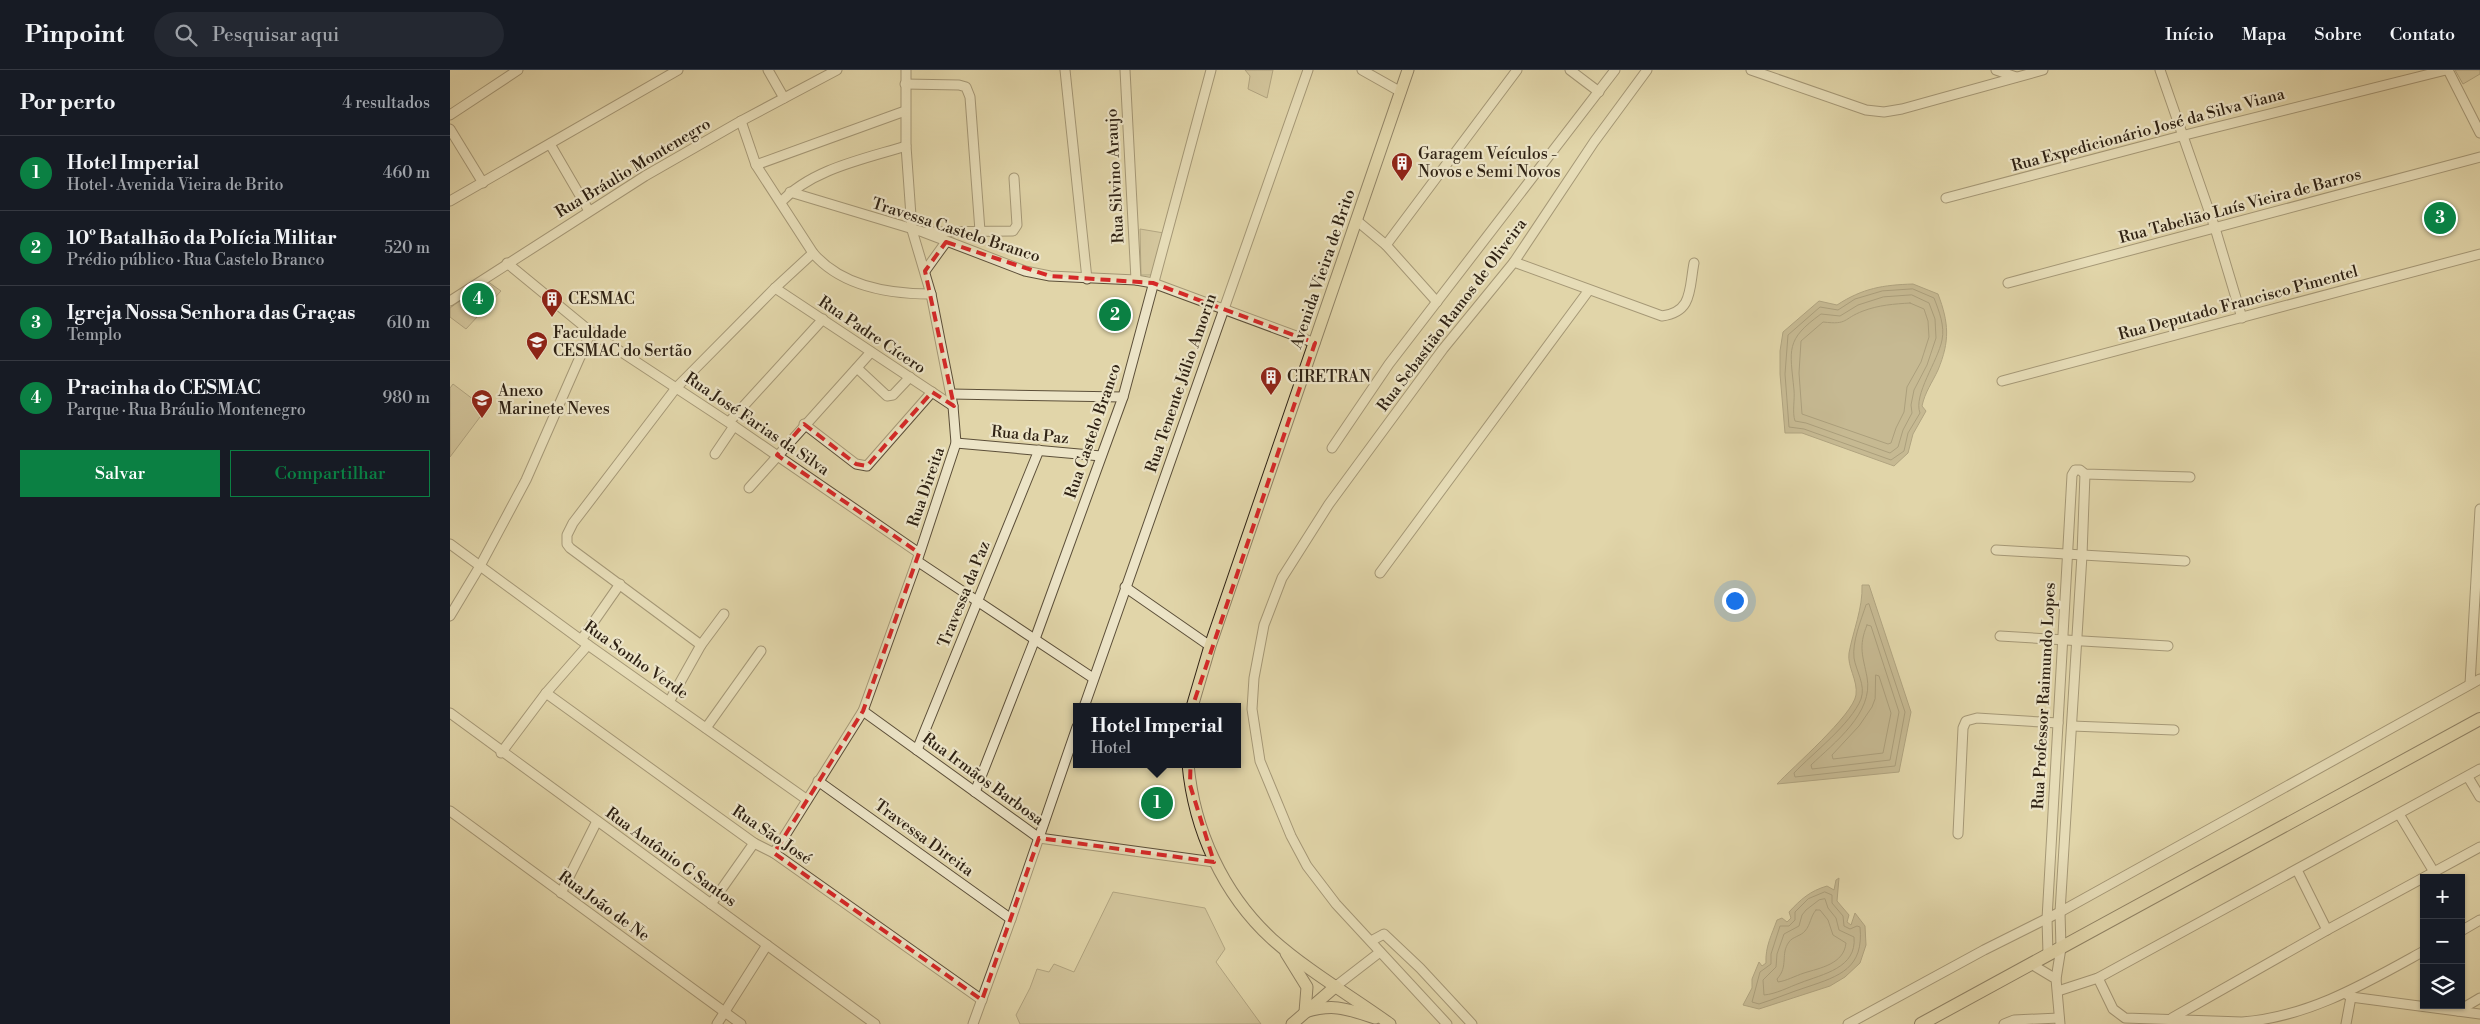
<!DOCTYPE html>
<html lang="pt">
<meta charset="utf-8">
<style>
:root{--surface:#171b24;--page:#242831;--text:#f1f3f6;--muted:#9ea1a6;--line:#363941;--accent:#0b8043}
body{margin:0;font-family:"Libre Bodoni",serif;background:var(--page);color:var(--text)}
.controls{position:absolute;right:15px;bottom:15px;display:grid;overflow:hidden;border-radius:0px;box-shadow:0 1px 4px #0004}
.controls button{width:45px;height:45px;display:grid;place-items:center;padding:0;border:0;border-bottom:1px solid var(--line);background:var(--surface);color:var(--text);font:25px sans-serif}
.you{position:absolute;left:1284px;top:530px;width:18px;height:18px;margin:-12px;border:4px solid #fff;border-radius:50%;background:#1a73e8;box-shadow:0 0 0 8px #1a73e833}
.badge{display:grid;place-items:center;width:32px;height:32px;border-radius:50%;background:var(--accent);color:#fff;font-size:16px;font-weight:700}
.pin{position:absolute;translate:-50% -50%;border:2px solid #fff;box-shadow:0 1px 5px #0006}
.popup{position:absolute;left:623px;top:633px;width:168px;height:65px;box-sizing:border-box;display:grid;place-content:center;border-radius:0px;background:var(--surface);filter:drop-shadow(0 1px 4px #0005);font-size:16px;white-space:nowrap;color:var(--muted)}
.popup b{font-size:19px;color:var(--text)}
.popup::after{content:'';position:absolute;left:50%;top:100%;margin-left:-10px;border:10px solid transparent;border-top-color:var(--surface)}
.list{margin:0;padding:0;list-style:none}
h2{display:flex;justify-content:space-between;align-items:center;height:65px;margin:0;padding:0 20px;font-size:21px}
h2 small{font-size:16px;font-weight:400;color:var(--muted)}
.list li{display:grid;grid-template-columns:32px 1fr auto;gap:15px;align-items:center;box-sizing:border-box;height:75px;padding:0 20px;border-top:1px solid var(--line)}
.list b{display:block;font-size:19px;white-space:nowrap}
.list p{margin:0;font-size:16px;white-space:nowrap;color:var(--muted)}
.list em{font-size:16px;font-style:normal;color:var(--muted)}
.actions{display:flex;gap:10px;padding:15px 20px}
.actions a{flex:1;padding:11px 0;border:1px solid var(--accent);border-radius:0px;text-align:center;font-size:18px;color:var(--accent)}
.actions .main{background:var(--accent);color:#fff}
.icon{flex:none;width:28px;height:28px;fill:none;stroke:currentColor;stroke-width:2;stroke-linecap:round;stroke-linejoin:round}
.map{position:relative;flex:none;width:2030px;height:954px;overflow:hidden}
header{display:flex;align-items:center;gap:30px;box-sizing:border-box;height:70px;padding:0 25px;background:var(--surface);border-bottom:1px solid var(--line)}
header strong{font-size:24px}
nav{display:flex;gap:28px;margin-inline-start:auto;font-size:18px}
.search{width:350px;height:45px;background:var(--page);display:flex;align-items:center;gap:12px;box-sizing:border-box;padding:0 18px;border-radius:28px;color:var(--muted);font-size:19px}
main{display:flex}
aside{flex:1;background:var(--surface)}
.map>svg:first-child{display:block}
.green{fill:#c3b790;stroke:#796c52}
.water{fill:#a49876;stroke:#75694f}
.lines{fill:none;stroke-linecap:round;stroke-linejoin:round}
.shore{stroke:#6a5d45;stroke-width:1}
.minor-casing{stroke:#5c4f39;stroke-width:11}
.major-casing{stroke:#2f2214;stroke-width:13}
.highway-casing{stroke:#2f2214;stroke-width:14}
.minor{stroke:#ece4c7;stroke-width:9}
.major{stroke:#e1d5a9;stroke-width:11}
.highway{stroke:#e1d5a9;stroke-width:12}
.marked{fill:none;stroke:#d62828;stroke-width:4;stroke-dasharray:10 6;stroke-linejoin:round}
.labels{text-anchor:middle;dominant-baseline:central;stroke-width:4.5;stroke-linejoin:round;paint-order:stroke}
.street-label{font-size:16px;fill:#2f2214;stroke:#ece4c7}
.poi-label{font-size:16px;fill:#2f2214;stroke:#ece4c7;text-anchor:start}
</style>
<header>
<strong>Pinpoint</strong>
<div class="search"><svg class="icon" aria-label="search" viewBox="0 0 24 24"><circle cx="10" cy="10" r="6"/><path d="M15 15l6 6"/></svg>Pesquisar aqui</div>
<nav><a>Início</a><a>Mapa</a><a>Sobre</a><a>Contato</a></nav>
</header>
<main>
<aside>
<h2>Por perto<small>4 resultados</small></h2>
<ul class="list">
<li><span class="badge">1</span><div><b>Hotel Imperial</b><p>Hotel · Avenida Vieira de Brito</p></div><em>460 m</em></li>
<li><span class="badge">2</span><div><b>10º Batalhão da Polícia Militar</b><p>Prédio público · Rua Castelo Branco</p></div><em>520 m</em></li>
<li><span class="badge">3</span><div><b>Igreja Nossa Senhora das Graças</b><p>Templo</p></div><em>610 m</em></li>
<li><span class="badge">4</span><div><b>Pracinha do CESMAC</b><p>Parque · Rua Bráulio Montenegro</p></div><em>980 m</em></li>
</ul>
<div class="actions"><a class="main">Salvar</a><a>Compartilhar</a></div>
</aside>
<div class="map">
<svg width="2030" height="954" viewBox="0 0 2030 954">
<rect width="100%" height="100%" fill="#e1d5a9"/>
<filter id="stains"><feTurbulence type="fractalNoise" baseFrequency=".004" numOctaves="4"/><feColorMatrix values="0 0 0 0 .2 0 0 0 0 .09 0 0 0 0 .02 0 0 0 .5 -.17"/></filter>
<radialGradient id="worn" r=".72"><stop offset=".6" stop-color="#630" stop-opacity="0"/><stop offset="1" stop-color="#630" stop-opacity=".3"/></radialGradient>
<g class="green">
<path d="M823,0L817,28L798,19L800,6L795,0Z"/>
<path d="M2005,0H2030V4L2013,14Z"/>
<path d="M690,159L714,163L702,205H691Z"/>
<path d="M37,211L51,221L16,259L0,247V238Z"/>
<path d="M3,314L36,339L0,387V318Z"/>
<path d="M663,822L755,838L775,879L766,892L811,954H570L566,945L580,918L587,899L599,902L604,894L624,902Z"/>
</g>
<g class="water">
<path d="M1463,214L1488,224C1499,253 1500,271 1488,300C1482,313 1475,322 1472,336L1476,341L1463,364L1458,383L1444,396L1352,363H1335L1330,304V281L1333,262L1369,231L1387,235C1413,218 1433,215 1463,214Z"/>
<path d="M1412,515H1419L1461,642L1449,702L1327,714C1343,697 1403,645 1406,625C1408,610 1397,597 1399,583C1403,561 1413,538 1412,515Z"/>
<path d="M1389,808L1387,831L1399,845L1397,852L1401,855L1405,843L1415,856L1416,875L1410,893L1395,907L1380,916L1309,939L1293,935L1302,918V909L1309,892L1312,896L1316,893C1315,877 1322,864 1327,850L1332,848L1337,852L1341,848L1339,842C1351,829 1360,821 1377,816L1384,820L1386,810Z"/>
</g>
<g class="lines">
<g class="shore">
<path d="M1463,219L1484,228C1489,241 1495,256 1492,270C1488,291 1463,325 1470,343L1458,363L1454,381L1441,390L1354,359L1339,357L1335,304L1338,265L1370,237L1388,240L1405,229L1432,221Z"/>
<path d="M1462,225L1479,233L1485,249L1486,268L1477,295L1464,320L1461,335L1462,343L1453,360L1448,377L1440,383L1356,353L1345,351C1342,342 1345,330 1344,320C1340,279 1335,270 1371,244L1390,246L1408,235L1433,227Z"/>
<path d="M1460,233L1474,239L1478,251L1479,267L1471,292L1457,317L1454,342L1446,358L1441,373L1438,374L1352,344L1349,303L1351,271L1373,252C1399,255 1392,249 1413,241C1429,235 1444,234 1460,233Z"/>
<path d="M1419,534L1455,642L1445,696L1345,707L1344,703C1363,683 1401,654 1411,629C1416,615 1406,601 1404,588C1402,572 1411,550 1416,535Z"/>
<path d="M1417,555L1421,556L1449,642L1440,690L1362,699L1361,695C1384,673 1424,643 1417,607C1413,586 1408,577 1417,555Z"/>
<path d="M1426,605L1429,606L1441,643L1433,683L1383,689L1382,685L1409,656L1422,637L1425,629Z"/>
<path d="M1375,822L1382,825V833L1393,846L1394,856L1400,859L1407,856L1410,857C1414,898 1390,906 1357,917C1341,922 1325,929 1309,934L1302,932L1310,902L1321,894V884L1330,856H1339L1345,850V842L1358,829Z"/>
<path d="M1375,829L1378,838L1386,848L1389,860L1404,867C1407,898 1373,904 1350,913C1339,917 1326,924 1314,925L1313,910L1326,897L1327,884L1334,864L1349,856L1352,845L1356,840L1369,830Z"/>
<path d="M1366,840H1370L1378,850L1383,865L1396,873C1394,894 1370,898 1354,903C1345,906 1336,911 1328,912L1327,909C1339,896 1330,884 1339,872C1342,867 1351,866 1355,861C1361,854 1360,847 1366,840Z"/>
</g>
<g class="minor-casing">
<g id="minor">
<path d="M318,0L334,28"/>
<path d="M615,0L637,209"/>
<path d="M675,0L686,210"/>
<path d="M912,0L951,22"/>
<path d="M1120,0L1149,22"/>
<path d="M1301,0L1416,40L1434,42L1452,39L1593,0"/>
<path d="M1546,0L1566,7"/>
<path d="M1710,0L1765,158L1792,248"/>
<path d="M1998,0L2030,63"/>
<path d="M455,14L509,15L516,17L520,27L530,161"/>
<path d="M0,45L68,0"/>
<path d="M291,51L306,95L363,183C391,216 439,224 481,224"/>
<path d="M0,59L33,113"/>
<path d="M100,74L139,141"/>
<path d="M306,95L455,41"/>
<path d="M340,122L473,162L575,201L600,206L686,210L703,213L865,273"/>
<path d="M1496,128L1731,66L1996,0"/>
<path d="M0,131L228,0"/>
<path d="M331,132C362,99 414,89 456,76"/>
<path d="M906,150L936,175L987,232"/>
<path d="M478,162L563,161L567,155L564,108"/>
<path d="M936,175L1067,0"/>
<path d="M1064,192L1212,246C1243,242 1239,219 1244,193"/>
<path d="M57,193L141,262L284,356L469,483"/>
<path d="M475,201L496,172"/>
<path d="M1558,213L2030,87"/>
<path d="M325,218L503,336"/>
<path d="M0,231L195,106L291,51L387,0"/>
<path d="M407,298L437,326L443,325L460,307"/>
<path d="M1552,311L2030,184"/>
<path d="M501,324L673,327"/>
<path d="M279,352L373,249"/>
<path d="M354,354L406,394L417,396L482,322"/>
<path d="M506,373L651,386"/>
<path d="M882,378L939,294L1165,0"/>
<path d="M265,384L284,356"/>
<path d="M299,418L421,282"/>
<path d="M0,474L131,570L356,729"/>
<path d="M1546,480L1735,491"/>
<path d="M467,491L643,608"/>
<path d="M930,503L1139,220"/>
<path d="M675,517L760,576"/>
<path d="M0,546L30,496L76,410L141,262"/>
<path d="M1550,566L1718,576"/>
<path d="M131,570L170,514"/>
<path d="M251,575L120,478L117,474V465L123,453L226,318L325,218L363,183"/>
<path d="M2020,614L2030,439"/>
<path d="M96,623L304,773L324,783L532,930"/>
<path d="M219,632L251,575L274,544"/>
<path d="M634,637L858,0"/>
<path d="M413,641L589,768L764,792"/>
<path d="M0,643L425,954"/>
<path d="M1622,656L1724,660"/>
<path d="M256,658L311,581"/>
<path d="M467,680L589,380"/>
<path d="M51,683L96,623L138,575"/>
<path d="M2018,707L2030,727"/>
<path d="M368,711L561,849"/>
<path d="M525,722L585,569L673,327L761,0"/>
<path d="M0,741L291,954"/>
<path d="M1949,744L1984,802"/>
<path d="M1508,764L1513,658L1516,651L1527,648L1608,653"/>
<path d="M324,783L413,641L467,491L506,373L503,336L481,224L462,160L456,76V0"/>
<path d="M1847,800L1877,860"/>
<path d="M111,823L147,751"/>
<path d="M261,834L304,773"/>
<path d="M2011,861L2030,850"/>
<path d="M921,871L934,864L970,898L1022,954"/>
<path d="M1598,884L1597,849L1622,405L1625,400H1630L1635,404L1740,407"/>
<path d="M1581,894L1606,909L1610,954"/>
<path d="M1648,908L1663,939L1675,948L1792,952C1859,947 1916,913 1974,881"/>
<path d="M1606,909L1611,878L1610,842L1632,485L1635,404"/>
<path d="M886,916L930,882"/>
<path d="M1608,921L1648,908L2030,699"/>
<path d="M1896,924L1901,927L2030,944"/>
<path d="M2008,941L2030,928"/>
<path d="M1722,948L1877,860L2030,777"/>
<path d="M267,954L317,875"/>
<path d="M523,954L561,849L627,657"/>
<path d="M997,954L886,834L857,796L841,766L810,691L802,639L804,608L814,555L832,508L879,434L993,279L1064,192L1144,72L1197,0"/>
<path d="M1398,954L1534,880L1610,842L2030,609"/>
<path d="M1554,954L1564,950L1609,948"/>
<path d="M1896,954L1901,927"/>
</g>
</g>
<g class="major-casing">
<g id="major">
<path d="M742,637L760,576L958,0"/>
<path d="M738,694C744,760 773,824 822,869C858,901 901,926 940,954"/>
<path d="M836,883L857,917L855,942"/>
<path d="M855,942C884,933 897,939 925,948"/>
<path d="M842,954L886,916"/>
</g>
</g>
<g class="highway-casing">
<path id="highway" d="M1471,954L2030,649"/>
</g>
<use href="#minor" class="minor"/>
<use href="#major" class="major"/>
<use href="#highway" class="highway"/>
</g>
<path d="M0 0H2030V954H0ZM496,172L600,206L703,213L865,273L742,638L740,715L764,792L589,768L532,930L324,783L413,641L469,483L327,385L354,354L406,394L417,396L482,322L504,336L475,201Z" fill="#e1d5a9" fill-opacity=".55" fill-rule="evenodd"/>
<path class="marked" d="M496,172L600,206L703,213L865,273L742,638L740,715L764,792L589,768L532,930L324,783L413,641L469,483L327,385L354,354L406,394L417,396L482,322L504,336L475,201Z"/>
<defs>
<g id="building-pin" transform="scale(1.125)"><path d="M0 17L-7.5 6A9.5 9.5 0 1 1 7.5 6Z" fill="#8f2418" stroke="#ece4c7"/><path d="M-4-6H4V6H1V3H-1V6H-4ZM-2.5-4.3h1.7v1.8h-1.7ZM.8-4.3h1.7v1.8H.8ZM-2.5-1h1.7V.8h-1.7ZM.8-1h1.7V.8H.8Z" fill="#fff"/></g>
<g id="university-pin" transform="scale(1.125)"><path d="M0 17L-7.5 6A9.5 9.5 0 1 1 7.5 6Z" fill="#8f2418" stroke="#ece4c7"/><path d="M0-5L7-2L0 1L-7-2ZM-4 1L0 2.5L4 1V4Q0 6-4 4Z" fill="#fff"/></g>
<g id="school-pin" transform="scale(1.125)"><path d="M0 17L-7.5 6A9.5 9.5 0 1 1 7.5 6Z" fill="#8f2418" stroke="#ece4c7"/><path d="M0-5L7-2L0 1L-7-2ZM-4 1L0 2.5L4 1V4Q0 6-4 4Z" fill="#fff"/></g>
</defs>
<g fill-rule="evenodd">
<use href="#building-pin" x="952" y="93"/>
<use href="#building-pin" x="102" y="229"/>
<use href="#university-pin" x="87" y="272"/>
<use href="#building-pin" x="821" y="307"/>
<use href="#school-pin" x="32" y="330"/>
</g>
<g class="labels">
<g class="street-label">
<text transform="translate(1698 60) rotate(-15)">Rua Expedicionário José da Silva Viana</text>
<text transform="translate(183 98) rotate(-31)">Rua Bráulio Montenegro</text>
<text transform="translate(665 106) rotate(-93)">Rua Silvino Araujo</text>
<text transform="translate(1790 136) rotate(-15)">Rua Tabelião Luís Vieira de Barros</text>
<text transform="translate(506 160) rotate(18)">Travessa Castelo Branco</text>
<text transform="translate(873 199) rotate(-71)">Avenida Vieira de Brito</text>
<text transform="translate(1788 233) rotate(-15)">Rua Deputado Francisco Pimentel</text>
<text transform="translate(1002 245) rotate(-53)">Rua Sebastião Ramos de Oliveira</text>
<text transform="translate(422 265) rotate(34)">Rua Padre Cícero</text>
<text transform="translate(731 313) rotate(-71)">Rua Tenente Júlio Amorin</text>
<text transform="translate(307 354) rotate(34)">Rua José Farias da Silva</text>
<text transform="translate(643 361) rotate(-71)">Rua Castelo Branco</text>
<text transform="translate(580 365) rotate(5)">Rua da Paz</text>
<text transform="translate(476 417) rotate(-71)">Rua Direita</text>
<text transform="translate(514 524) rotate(-68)">Travessa da Paz</text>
<text transform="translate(186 590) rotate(35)">Rua Sonho Verde</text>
<text transform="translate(1594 626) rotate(-87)">Rua Professor Raimundo Lopes</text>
<text transform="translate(533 709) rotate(36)">Rua Irmãos Barbosa</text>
<text transform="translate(322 765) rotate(34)">Rua São José</text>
<text transform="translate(474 768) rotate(36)">Travessa Direita</text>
<text transform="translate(221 787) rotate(36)">Rua Antônio G Santos</text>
<text transform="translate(154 836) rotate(36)">Rua João de Ne</text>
</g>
<g class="poi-label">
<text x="968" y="84">Garagem Veículos -<tspan x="968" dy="18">Novos e Semi Novos</tspan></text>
<text x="118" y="229">CESMAC</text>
<text x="103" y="263">Faculdade<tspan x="103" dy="18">CESMAC do Sertão</tspan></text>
<text x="837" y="307">CIRETRAN</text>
<text x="48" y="321">Anexo<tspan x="48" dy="18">Marinete Neves</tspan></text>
</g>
</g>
<rect width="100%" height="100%" filter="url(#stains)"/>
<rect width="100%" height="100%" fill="url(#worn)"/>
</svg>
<div class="controls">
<button>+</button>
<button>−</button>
<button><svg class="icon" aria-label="layers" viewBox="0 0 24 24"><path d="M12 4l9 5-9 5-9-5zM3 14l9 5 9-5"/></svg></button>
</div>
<div class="you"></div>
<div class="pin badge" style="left:707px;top:733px">1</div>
<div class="popup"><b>Hotel Imperial</b>Hotel</div>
<div class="pin badge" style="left:665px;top:245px">2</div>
<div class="pin badge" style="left:1990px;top:148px">3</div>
<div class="pin badge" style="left:28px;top:229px">4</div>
</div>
</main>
